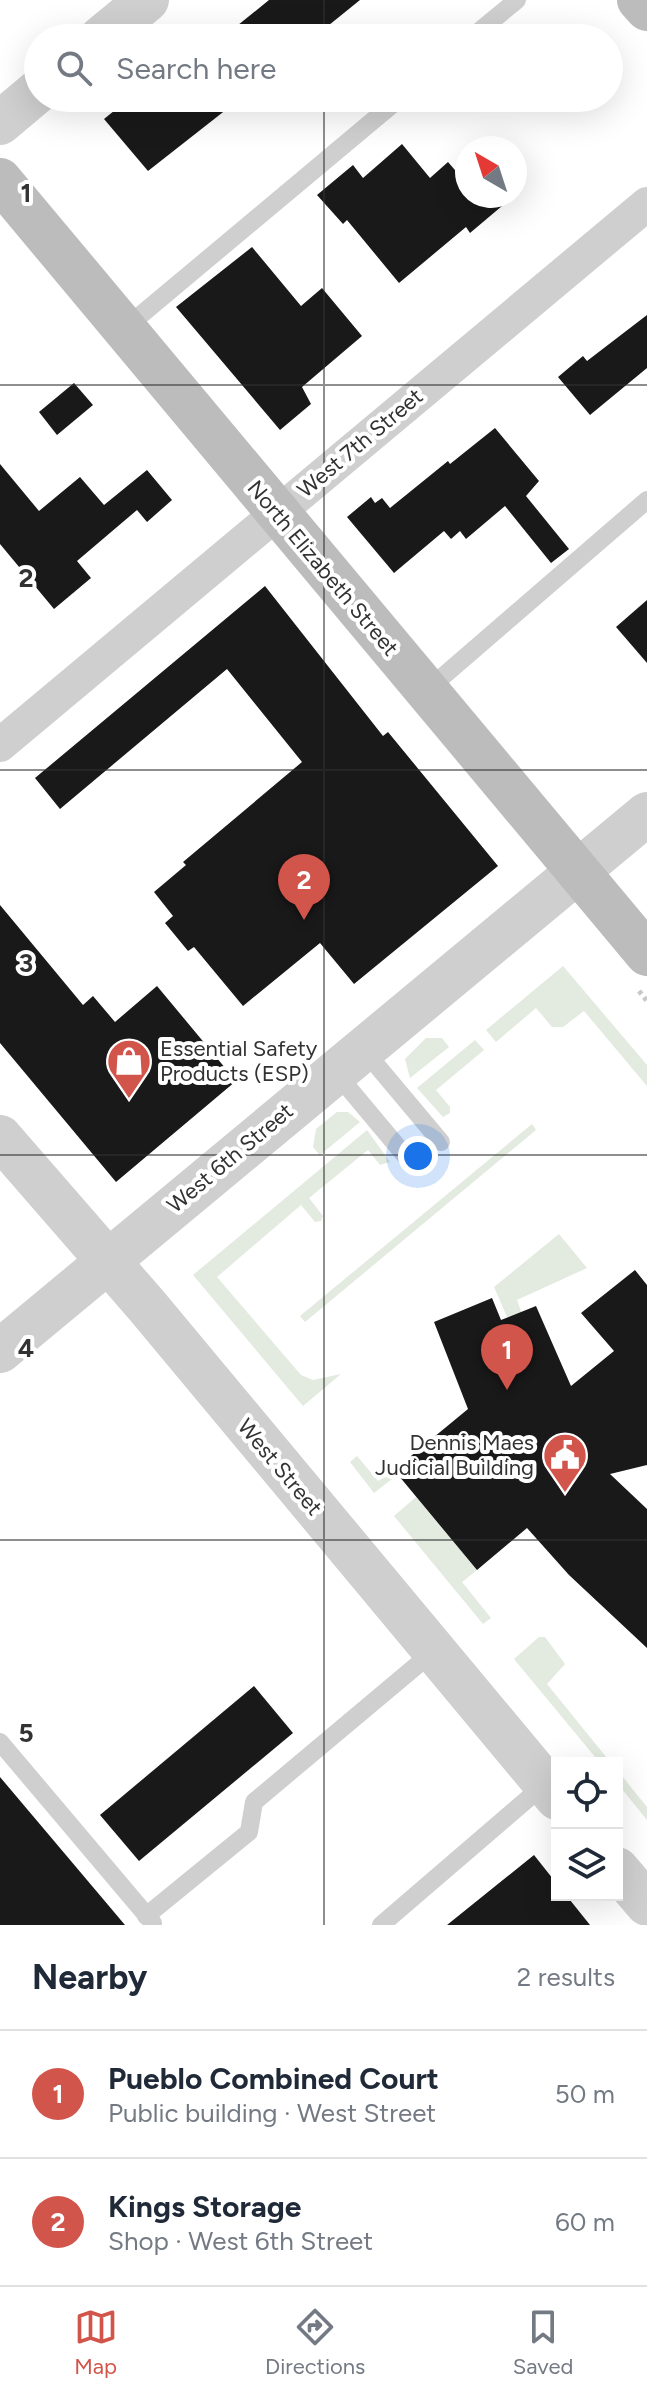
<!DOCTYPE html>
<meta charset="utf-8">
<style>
:root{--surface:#fff;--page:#f2f2f3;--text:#1f2937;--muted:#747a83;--line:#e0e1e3;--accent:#d2554b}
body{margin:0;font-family:Figtree,sans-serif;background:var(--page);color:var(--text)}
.controls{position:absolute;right:24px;bottom:24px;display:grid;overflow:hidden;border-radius:0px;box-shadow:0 8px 32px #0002}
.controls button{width:72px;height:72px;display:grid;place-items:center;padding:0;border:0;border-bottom:2px solid var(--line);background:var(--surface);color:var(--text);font:40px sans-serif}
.compass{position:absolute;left:455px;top:136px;width:72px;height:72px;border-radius:50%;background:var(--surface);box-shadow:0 8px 32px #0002;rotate:321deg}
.you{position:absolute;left:418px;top:1156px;width:28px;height:28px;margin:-20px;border:6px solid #fff;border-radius:50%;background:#1a73e8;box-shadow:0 0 0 12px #1a73e833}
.badge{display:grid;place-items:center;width:52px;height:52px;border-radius:50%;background:var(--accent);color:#fff;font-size:26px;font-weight:700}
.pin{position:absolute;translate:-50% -66px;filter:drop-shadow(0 2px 4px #0008)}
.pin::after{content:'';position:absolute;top:42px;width:28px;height:24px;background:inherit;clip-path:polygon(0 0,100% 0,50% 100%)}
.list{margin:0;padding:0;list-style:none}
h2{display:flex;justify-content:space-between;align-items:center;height:104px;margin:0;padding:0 32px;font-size:34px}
h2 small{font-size:26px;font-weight:400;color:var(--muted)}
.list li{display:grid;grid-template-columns:52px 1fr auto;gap:24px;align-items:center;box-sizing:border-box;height:128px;padding:0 32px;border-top:2px solid var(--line)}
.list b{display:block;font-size:30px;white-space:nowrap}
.list p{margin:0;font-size:26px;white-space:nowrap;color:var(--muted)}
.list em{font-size:26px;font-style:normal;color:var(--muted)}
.icon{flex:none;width:44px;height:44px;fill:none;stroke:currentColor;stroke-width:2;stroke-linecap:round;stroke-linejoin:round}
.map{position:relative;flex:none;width:647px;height:1925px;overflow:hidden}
.search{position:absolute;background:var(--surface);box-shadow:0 8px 32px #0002;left:24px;right:24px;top:24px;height:88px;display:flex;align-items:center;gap:20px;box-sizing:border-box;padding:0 28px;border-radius:44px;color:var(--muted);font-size:30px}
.sheet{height:360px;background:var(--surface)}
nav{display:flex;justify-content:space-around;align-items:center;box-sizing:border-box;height:112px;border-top:2px solid var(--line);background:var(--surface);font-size:22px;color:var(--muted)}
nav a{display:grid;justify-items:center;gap:4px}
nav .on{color:var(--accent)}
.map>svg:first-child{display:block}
.green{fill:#e3eadf}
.building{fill:#191919}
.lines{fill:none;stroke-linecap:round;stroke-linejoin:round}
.path{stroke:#c9c9c9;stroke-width:5;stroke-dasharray:4 4;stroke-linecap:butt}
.service{stroke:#cfcfcf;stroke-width:18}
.minor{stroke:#cfcfcf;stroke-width:34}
.tertiary{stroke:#cfcfcf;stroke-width:44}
.secondary{stroke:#bcbcbc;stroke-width:44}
.grid{fill:none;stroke:#323232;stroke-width:2;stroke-opacity:0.55}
.labels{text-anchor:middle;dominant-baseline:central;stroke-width:8;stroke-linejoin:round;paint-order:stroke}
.street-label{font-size:22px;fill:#323232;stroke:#fff}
.poi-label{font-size:22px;fill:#323232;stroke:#fff;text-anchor:start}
.grid-label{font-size:26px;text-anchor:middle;font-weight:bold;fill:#323232;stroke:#fff;stroke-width:8;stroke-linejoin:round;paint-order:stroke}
</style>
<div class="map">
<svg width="647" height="1925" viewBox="0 0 647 1925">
<rect width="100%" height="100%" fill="#fff"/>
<g class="green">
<path d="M563,966L647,1065V1086L584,1011L563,1027H552L536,1008L496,1042L486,1030Z"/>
<path d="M426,1038H442L449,1047L410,1078L405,1059Z"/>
<path d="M475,1040L484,1050L436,1090L450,1107V1113L443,1117L417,1088Z"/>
<path d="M337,1112H348L360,1122L320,1155L313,1147L316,1129Z"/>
<path d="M532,1124L536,1130L305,1322L300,1316Z"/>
<path d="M367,1130L390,1162L380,1165L368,1150L309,1198L323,1216L321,1221L315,1222L301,1205L217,1277L301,1375L313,1380L341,1374L303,1406L193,1275Z"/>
<path d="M559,1234L587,1268L517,1300L522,1314L508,1319L494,1287Z"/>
<path d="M357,1456L378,1481L394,1471L397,1475L374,1493L350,1462Z"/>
<path d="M416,1497L477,1570L462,1582L491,1618L483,1624L394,1516Z"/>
<path d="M539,1637H545L565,1664L547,1684L611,1763H600L514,1659Z"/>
<path d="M617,1770L647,1807V1820L617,1783Z"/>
</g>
<g class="building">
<path d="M269,0H360L313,38H222Z"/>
<path d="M130,98H241L148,171L104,119Z"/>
<path d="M402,144L430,178L448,162L467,184V196H514L470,233L466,227L399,283L347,220L343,224L317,195L353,165L363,178Z"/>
<path d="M252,247L301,306L322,288L362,336L302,387L311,404L280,430L176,307Z"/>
<path d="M647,315V368L590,415L558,377L583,356L587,361Z"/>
<path d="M74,383L93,405L57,435L39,412Z"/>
<path d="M495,428L539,481L526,496L569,549L551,563L505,506L466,539L460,531L451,539L444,531L394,573L347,517L371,497L375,503L382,498L390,508L448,461L450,464Z"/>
<path d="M0,464L39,511L80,477L104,505L147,470L172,500L147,522L137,510L77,561L91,578L54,609L0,544Z"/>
<path d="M265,586L383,736L388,732L498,866L354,984L320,943L243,1006L194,947L188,951L165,923L173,916L154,892L186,865L183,862L302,762L227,669L60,809L35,778Z"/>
<path d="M647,600V663L616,627Z"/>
<path d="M0,905L83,1005L93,996L115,1022L157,986L236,1081L116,1182L0,1043Z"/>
<path d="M635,1270L647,1285V1465L610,1474L647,1509V1648L569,1575L527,1528L477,1570L394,1470L468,1409L434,1322L492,1298L501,1320L536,1306L571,1386L614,1351L581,1313Z"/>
<path d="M254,1686L293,1733L139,1861L100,1815Z"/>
<path d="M0,1777L125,1925H0Z"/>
<path d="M534,1855L557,1884V1895H566L590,1925H447Z"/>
</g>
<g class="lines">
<path class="path" d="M639,991L647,1001"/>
<g class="service">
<path d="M471,38L517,0"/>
<path d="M124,329L400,98"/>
<path d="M426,691L647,500"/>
<path d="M363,1049L441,1142"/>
<path d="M336,1073L413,1165"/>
<path d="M0,1742L153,1923"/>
<path d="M146,1916L249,1832L254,1802L434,1651"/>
<path d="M381,1925L545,1784"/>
</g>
<path class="minor" d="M0,745L647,204"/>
<g class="tertiary">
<path d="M101,38L147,0"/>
<path d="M0,123L38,91"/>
<path d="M0,1137L147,1306L557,1798"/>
<path d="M0,1351L647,814"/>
<path d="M617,1869L647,1904"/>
</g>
<g class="secondary">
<path d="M639,0L647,9"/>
<path d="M0,180L647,954"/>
</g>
</g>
<path class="grid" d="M324,0V38M324,98V1925M0,385H647M0,770H647M0,1155H647M0,1540H647"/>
<defs>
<g id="shop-pin" transform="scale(2.3)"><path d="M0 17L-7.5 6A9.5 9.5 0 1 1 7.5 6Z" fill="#d2554b" stroke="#fff"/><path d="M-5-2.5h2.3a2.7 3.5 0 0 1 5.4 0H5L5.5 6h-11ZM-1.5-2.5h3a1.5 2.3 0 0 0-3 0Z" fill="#fff"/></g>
<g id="civic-pin" transform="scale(2.3)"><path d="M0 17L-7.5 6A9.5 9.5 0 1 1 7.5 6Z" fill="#d2554b" stroke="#fff"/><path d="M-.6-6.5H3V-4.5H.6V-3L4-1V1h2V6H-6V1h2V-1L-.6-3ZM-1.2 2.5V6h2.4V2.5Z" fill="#fff"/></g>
</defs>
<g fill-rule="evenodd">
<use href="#shop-pin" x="129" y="1061"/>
<use href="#civic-pin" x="565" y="1455"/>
</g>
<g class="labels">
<g class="street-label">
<text transform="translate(360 443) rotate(-40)">West 7th Street</text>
<text transform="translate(323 568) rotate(50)">North Elizabeth Street</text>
<text transform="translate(230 1158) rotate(-40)">West 6th Street</text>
<text transform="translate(280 1467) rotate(50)">West Street</text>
</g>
<g class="poi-label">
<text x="160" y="1048">Essential Safety<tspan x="160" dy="25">Products (ESP)</tspan></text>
<text x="534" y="1442" text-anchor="end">Dennis Maes<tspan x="534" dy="25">Judicial Building</tspan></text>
</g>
</g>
<g class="grid-label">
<text x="26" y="202">1</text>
<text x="26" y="587">2</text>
<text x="26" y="972">3</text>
<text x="26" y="1357">4</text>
<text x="26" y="1742">5</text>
</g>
</svg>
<div class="controls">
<button><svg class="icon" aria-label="locate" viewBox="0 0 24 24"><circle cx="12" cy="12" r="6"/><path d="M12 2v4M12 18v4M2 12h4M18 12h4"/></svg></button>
<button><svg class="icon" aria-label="layers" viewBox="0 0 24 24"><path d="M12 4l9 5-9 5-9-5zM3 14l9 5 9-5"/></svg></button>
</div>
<svg class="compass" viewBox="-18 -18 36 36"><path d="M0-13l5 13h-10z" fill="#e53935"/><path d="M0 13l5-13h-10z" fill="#747a83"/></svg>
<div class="you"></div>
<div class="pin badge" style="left:507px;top:1390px">1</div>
<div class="pin badge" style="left:304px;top:920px">2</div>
<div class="search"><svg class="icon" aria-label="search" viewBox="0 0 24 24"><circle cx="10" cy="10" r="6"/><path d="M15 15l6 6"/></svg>Search here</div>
</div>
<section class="sheet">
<h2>Nearby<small>2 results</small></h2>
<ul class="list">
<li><span class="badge">1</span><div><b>Pueblo Combined Court</b><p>Public building · West Street</p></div><em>50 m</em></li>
<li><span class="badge">2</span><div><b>Kings Storage</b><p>Shop · West 6th Street</p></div><em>60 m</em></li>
</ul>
</section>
<nav>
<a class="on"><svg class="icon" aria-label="map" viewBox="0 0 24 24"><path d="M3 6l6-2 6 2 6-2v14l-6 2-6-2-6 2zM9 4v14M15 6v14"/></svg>Map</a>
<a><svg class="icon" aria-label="directions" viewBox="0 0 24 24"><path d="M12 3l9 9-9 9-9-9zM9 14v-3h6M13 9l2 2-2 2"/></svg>Directions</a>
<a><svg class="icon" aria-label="saved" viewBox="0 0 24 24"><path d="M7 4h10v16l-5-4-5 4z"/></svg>Saved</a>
</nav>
